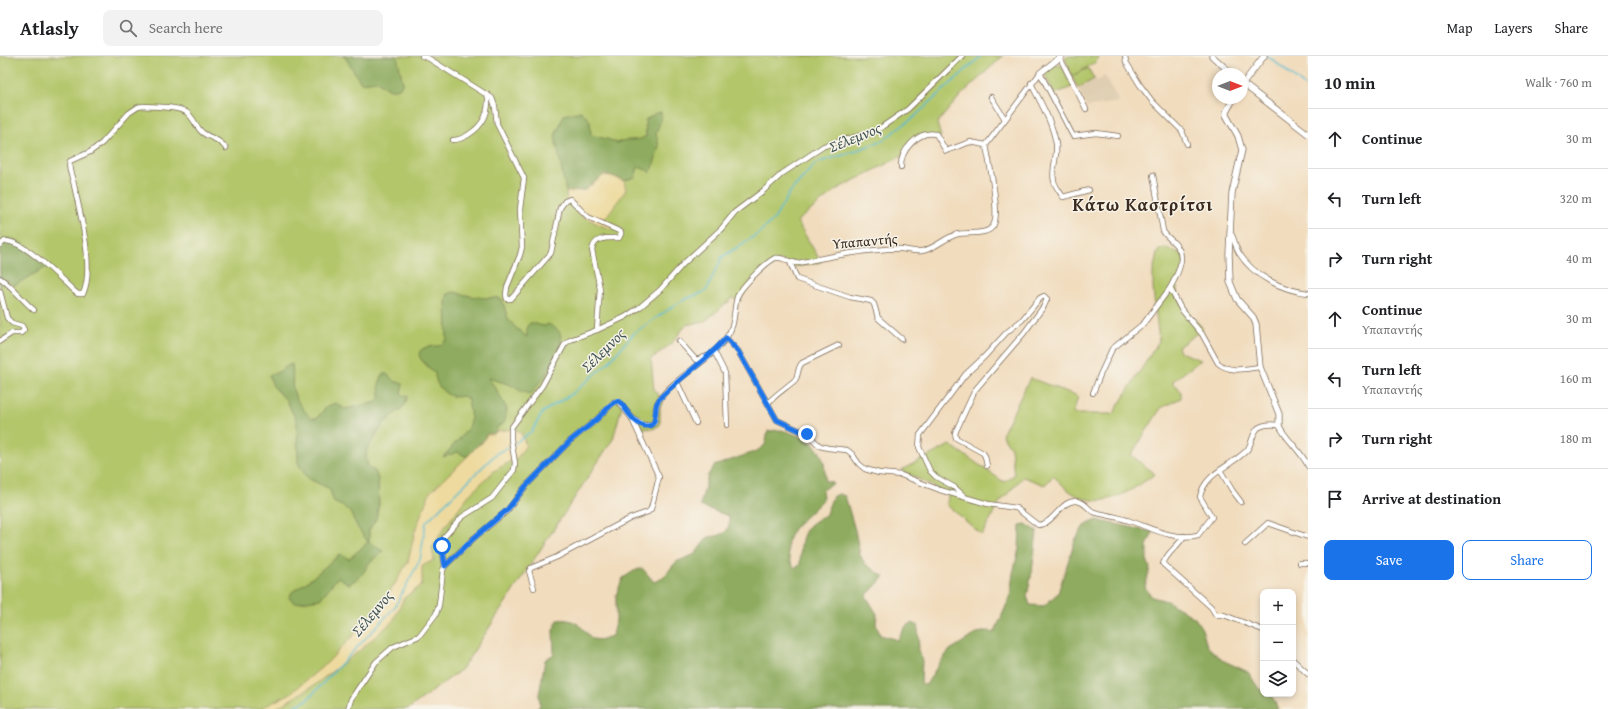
<!DOCTYPE html>
<meta charset="utf-8">
<style>
:root{--surface:#fff;--page:#f2f2f2;--text:#202124;--muted:#757577;--line:#e0e0e0;--accent:#1a73e8}
body{margin:0;font-family:"Gentium Book Plus",serif;background:var(--page);color:var(--text)}
.controls{position:absolute;right:12px;bottom:12px;display:grid;overflow:hidden;border-radius:8px;box-shadow:0 2px 6px #0003}
.controls button{width:36px;height:36px;display:grid;place-items:center;padding:0;border:0;border-bottom:1px solid var(--line);background:var(--surface);color:var(--text);font:20px sans-serif}
.compass{position:absolute;left:1212px;top:12px;width:36px;height:36px;border-radius:50%;background:var(--surface);box-shadow:0 2px 6px #0003;rotate:90deg}
.stop{position:absolute;width:12px;height:12px;margin:-9px;border:3px solid #1a73e8;border-radius:50%;background:#fff}
.stop.end{background:#1a73e8;border-color:#fff;box-shadow:0 1px 4px #0008}
.list{margin:0;padding:0;list-style:none}
h2{display:flex;justify-content:space-between;align-items:center;height:52px;margin:0;padding:0 16px;font-size:17px}
h2 small{font-size:13px;font-weight:400;color:var(--muted)}
.list li{display:grid;grid-template-columns:26px 1fr auto;gap:12px;align-items:center;box-sizing:border-box;height:60px;padding:0 16px;border-top:1px solid var(--line)}
.list b{display:block;font-size:15px;white-space:nowrap}
.list p{margin:0;font-size:13px;white-space:nowrap;color:var(--muted)}
.list em{font-size:13px;font-style:normal;color:var(--muted)}
.actions{display:flex;gap:8px;padding:12px 16px}
.actions a{flex:1;padding:9px 0;border:1px solid var(--accent);border-radius:8px;text-align:center;font-size:14px;color:var(--accent)}
.actions .main{background:var(--accent);color:#fff}
.icon{flex:none;width:22px;height:22px;fill:none;stroke:currentColor;stroke-width:2;stroke-linecap:round;stroke-linejoin:round}
.map{position:relative;flex:none;width:1308px;height:653px;overflow:hidden}
header{display:flex;align-items:center;gap:24px;box-sizing:border-box;height:56px;padding:0 20px;background:var(--surface);border-bottom:1px solid var(--line)}
header strong{font-size:19px}
nav{display:flex;gap:22px;margin-inline-start:auto;font-size:14px}
.search{width:280px;height:36px;background:var(--page);display:flex;align-items:center;gap:10px;box-sizing:border-box;padding:0 14px;border-radius:8px;color:var(--muted);font-size:15px}
main{display:flex}
aside{flex:1;background:var(--surface)}
.map>svg:first-child{display:block}
.built{fill:#dfceb1}
.green{fill:#b3c66a;stroke:#777844}
.forest{fill:#8eab5e;stroke:#646a3e}
.sand{fill:#eeda9e;stroke:#94825e}
.lines{fill:none;stroke-linecap:round;stroke-linejoin:round}
.stream{stroke:#54bcd2;stroke-width:1.5}
.minor-casing{stroke:#7b6856;stroke-width:6}
.tertiary-casing{stroke:#7b6856;stroke-width:7}
.minor{stroke:#fff;stroke-width:4.5}
.tertiary{stroke:#fff;stroke-width:5.5}
.route{stroke:#1a73e8;stroke-width:5}
.labels{text-anchor:middle;dominant-baseline:central;stroke-width:3;stroke-linejoin:round;paint-order:stroke}
.street-label{font-size:14px;fill:#3b2a1e;stroke:#f7f3e8}
.water-label{font-size:15px;font-style:italic;fill:#425654;stroke:#f7f3e8}
.district-label{font-size:18px;font-weight:bold;letter-spacing:1px;fill:#3b2a1e;stroke:#f7f3e8}
</style>
<header>
<strong>Atlasly</strong>
<div class="search"><svg class="icon" aria-label="search" viewBox="0 0 24 24"><circle cx="10" cy="10" r="6"/><path d="M15 15l6 6"/></svg>Search here</div>
<nav><a>Map</a><a>Layers</a><a>Share</a></nav>
</header>
<main>
<div class="map">
<svg width="1308" height="653" viewBox="0 0 1308 653">
<rect width="100%" height="100%" fill="#f7f3e8"/>
<filter id="ink" filterUnits="userSpaceOnUse"><feTurbulence type="fractalNoise" baseFrequency=".025" numOctaves="2"/><feDisplacementMap in="SourceGraphic" scale="8" xChannelSelector="R" yChannelSelector="G"/><feConvolveMatrix kernelMatrix="1 2 1 2 8 2 1 2 1" color-interpolation-filters="sRGB"/></filter>
<filter id="wash" filterUnits="userSpaceOnUse"><feTurbulence type="fractalNoise" baseFrequency=".012" numOctaves="4" result="noise"/><feDisplacementMap in="SourceGraphic" scale="16" xChannelSelector="R" yChannelSelector="G"/><feGaussianBlur stdDeviation="0.9" result="paint"/><feColorMatrix in="noise" values="0 0 0 0 0 0 0 0 0 0 0 0 0 0 0 0 0 1.4 0 .05"/><feComposite in="paint" operator="in"/></filter>
<g filter="url(#wash)">
<rect width="100%" height="100%" fill="#f1dcbd"/>
<path class="built" d="M1088,11L1097,25L1105,20L1119,46L1091,50L1087,52L1072,20Z"/>
<g class="green">
<path d="M0,0H1003L961,39L937,67L941,81C926,77 914,86 906,98L839,132L797,165L821,206L795,211L781,204C768,210 744,232 740,246L733,242L705,265L686,269L671,288L651,303L654,334L664,345L660,351V369L653,373L642,372L629,351L623,346L613,383L462,613L408,653H0Z"/>
<path d="M1069,0H1099L1095,7L1072,20L1065,2Z"/>
<path d="M1055,9L1062,10L1072,31L1054,38L1044,16Z"/>
<path d="M1088,12L1094,23L1078,32L1072,21Z"/>
<path d="M1165,192C1172,193 1177,198 1185,198C1184,205 1183,212 1181,220C1180,224 1177,228 1177,232C1175,246 1196,263 1203,273L1178,291L1180,296L1201,304L1173,325V328L1177,330L1181,336V342L1161,352L1131,399L1155,418C1131,435 1104,455 1074,438C1067,434 1060,426 1053,420L1045,429L1023,421L999,447L982,479L947,449L948,438L901,414L950,389L1004,426L1014,419L1011,392L1002,379L1030,322L1078,340L1073,358H1113L1159,285L1153,233V216L1157,197L1160,193Z"/>
</g>
<g class="forest">
<path d="M343,0H397L403,27L399,32L390,34L377,25L361,27L345,1Z"/>
<path d="M581,55L590,65L591,79L610,84L617,87C626,81 638,87 646,80L645,64L656,57L661,56V64L656,77L659,90L653,112L650,117L647,114L638,111L635,121L624,125L612,120L593,127L585,134L566,136L555,80L564,59Z"/>
<path d="M8,182L18,185L50,209L13,230L8,224L0,229V186Z"/>
<path d="M454,236C465,239 478,242 489,242C494,242 497,241 502,243L508,263L515,271L527,281V270L530,267C536,267 539,270 545,270L548,268C552,270 558,273 560,277C566,292 541,329 530,338L522,336L511,329L488,322L495,331L507,353L505,365L502,369L498,370L494,378H487C483,387 474,393 468,400H465L458,396L443,401L467,374L471,362L468,343L463,340C449,344 435,332 435,317C429,311 408,297 427,291C433,290 438,291 443,288L447,283L446,243L448,238Z"/>
<path d="M292,308C294,317 291,325 293,333C295,344 304,355 311,362H317L326,351L335,347L345,353L377,346L380,341L379,328L383,318H387L394,325L403,328L401,337L404,340H408L404,350L385,366L367,393L366,403L369,412L375,415L378,423L379,448L376,463L369,474V486L383,495L370,506L361,520L349,528L338,521L320,543L295,547L289,542L292,536L311,523L340,498L349,503L368,486L358,472L350,456L344,451L333,446L330,433L307,422L298,407L297,366L287,345L273,330L269,319C279,318 283,311 292,308Z"/>
<path d="M781,374C810,382 827,391 825,425L832,426L833,428L829,429L822,435L823,442C812,460 784,471 788,495C789,502 790,507 795,512L800,509C801,484 800,471 825,460L833,440L839,438L845,440L855,474L860,499L865,508L884,521L866,540L877,558L876,568L880,579L898,584L905,571L912,567L917,569L918,573L919,594L922,605L921,628L926,629L940,606L950,594L977,577L989,575L993,577L996,573L1010,541L1013,517L1019,493L1020,469L1026,468L1037,475L1032,516L1027,540L1030,549L1044,550L1058,537L1075,484L1084,470L1096,464L1153,476L1147,490V504L1150,512L1145,531L1152,541L1167,545L1195,562L1202,573L1207,590L1222,604L1248,616L1259,633L1263,634V638H1271L1278,653H536L540,650L539,639L545,604L554,598L553,574L558,564C575,562 581,570 592,583L603,584L613,579L616,564V539L623,522L634,515L642,512L654,526L663,522L676,506L695,498L708,481C721,480 732,477 729,460L700,450L708,419L714,410L757,395L765,389L768,375Z"/>
</g>
<g class="sand">
<path d="M604,119L612,120L624,125L626,134L603,165L614,170L611,173L600,169L578,158L571,147L567,146L566,136L585,134Z"/>
<path d="M515,373L521,377L526,389L518,401L494,415L468,440L444,472L432,492L434,504L422,510V529L404,542L393,565L359,595L313,630L275,653H260L291,637L327,607L382,549L408,506L415,475L430,436L468,400L477,390L482,387L487,378H494L497,375Z"/>
</g>
<g class="lines">
<g class="stream">
<path d="M1268,0L1308,33"/>
<path d="M514,388L532,375L543,356L573,337L608,307L634,277L681,245L706,235L722,201L758,178L775,162L790,136L816,107L853,96L883,84L913,62L981,0"/>
<path d="M289,653L307,644L394,552L420,504L426,466L497,397L511,390"/>
</g>
</g>
</g>
<g filter="url(#ink)">
<g class="lines">
<g class="minor-casing">
<g id="minor">
<path d="M422,0L428,2L492,42L495,50L497,68L524,122L520,153L522,191L520,199L507,231L506,239L507,243H511L551,197L560,152L565,145L570,143L588,161L621,176V178L619,182C608,182 595,180 592,194L600,233L597,274"/>
<path d="M1125,0L1126,6L1140,29L1152,45L1182,75L1187,88"/>
<path d="M1060,2L1086,53"/>
<path d="M1031,27C1040,46 1053,67 1056,88C1058,100 1051,113 1054,125C1055,130 1060,136 1063,141L1089,134"/>
<path d="M991,41L1005,63"/>
<path d="M453,84C459,84 463,82 468,79C484,69 489,57 488,39"/>
<path d="M901,111C900,95 918,74 936,78L946,95L970,86L986,89"/>
<path d="M1153,119L1163,175C1167,182 1174,185 1178,192C1186,203 1176,221 1170,232L1181,253L1202,278L1218,307C1230,317 1245,313 1260,311"/>
<path d="M1230,179H1232C1235,185 1235,191 1239,197C1253,220 1282,234 1308,237"/>
<path d="M0,189L5,185C25,185 60,222 74,235L78,238H83C95,212 80,157 74,129C73,121 67,113 70,105L90,96L102,87L129,57L138,51L143,50C154,51 177,50 186,56C194,61 196,72 203,77C213,84 217,81 226,92"/>
<path d="M790,206L797,223L850,241L871,245L874,248L878,262L902,283"/>
<path d="M0,222C13,231 22,244 34,254"/>
<path d="M0,235L7,262L12,267L22,270L24,274L21,277H12L0,285"/>
<path d="M726,282L738,295L777,364L807,378L820,390L828,392L847,394L852,398L859,408L865,413L879,417L901,419L940,434L988,448L1016,452L1038,469C1053,469 1062,443 1076,445C1087,446 1086,453 1094,456C1105,459 1118,461 1130,465C1151,472 1174,485 1198,479L1212,461L1200,441C1204,417 1232,410 1247,394C1252,388 1252,378 1258,372C1264,368 1272,368 1279,369C1286,384 1300,393 1308,410"/>
<path d="M679,285L696,304L707,300"/>
<path d="M714,295L725,317L727,369"/>
<path d="M677,326L696,367"/>
<path d="M1093,337L1100,319L1112,293L1144,267L1170,232"/>
<path d="M768,347C776,338 786,332 795,324C799,319 797,312 802,307L839,289"/>
<path d="M631,361C638,366 645,373 654,367C657,360 654,351 659,344C675,321 709,306 726,282C736,269 733,256 737,241C740,232 765,207 775,202C781,200 791,207 798,207C824,202 850,196 877,194C885,193 893,192 901,193C908,194 915,196 922,195C935,193 945,181 958,178C968,176 990,180 994,168C1000,154 989,106 986,89L1040,17L1073,80L1096,77L1118,80"/>
<path d="M1220,414L1232,434L1241,446"/>
<path d="M964,440L954,431L936,421L930,415L919,391L920,379L965,319L985,300L1007,276L1022,264L1040,242L1044,240L1047,243L1044,250L1024,277L975,334L955,377L956,382L983,397L985,400L987,410"/>
<path d="M1184,480C1178,491 1167,496 1163,508L1211,551L1216,559H1224L1263,574"/>
<path d="M1245,488L1268,467L1308,481"/>
<path d="M1300,507H1308"/>
<path d="M445,510L442,490L444,481L462,461L492,442L514,414L515,407L511,383V372L542,330L565,288L570,284L597,274L625,261L640,251L660,234L684,207L721,173L735,156L763,135L783,117L824,90L876,75L908,53L962,0"/>
<path d="M1293,604L1308,618"/>
<path d="M348,653L351,643L376,606L393,591L419,580L436,558L439,549L443,514L445,510L474,482L507,455L525,431L570,385L596,364L614,346L618,345L631,361L659,421L651,453L648,456L631,462L557,501L531,512L529,515L534,532"/>
</g>
</g>
<g class="tertiary-casing">
<g id="tertiary">
<path d="M1212,0L1232,18"/>
<path d="M1040,17L1062,0"/>
<path d="M1242,27L1308,78"/>
<path d="M1242,29L1264,0"/>
<path d="M1234,42L1226,56V59L1238,80L1242,94L1232,137L1229,198L1230,226L1237,243L1253,261L1256,268L1260,311L1279,358V369"/>
</g>
</g>
<use href="#minor" class="minor"/>
<use href="#tertiary" class="tertiary"/>
</g>
</g>
<g class="lines" filter="url(#ink)">
<path class="route" d="M442,490L445,510L474,482L507,454L525,431L570,385L596,364L614,346L618,345L620,346C627,354 635,370 647,370C658,370 654,354 657,347C658,344 660,342 662,340C683,319 707,304 726,282L738,295L777,364L807,378"/>
</g>
<g class="labels">
<g class="street-label">
<text transform="translate(865 185) rotate(-5)">Υπαπαντής</text>
</g>
<g class="water-label">
<text transform="translate(855 81) rotate(-22)">Σέλεμνος</text>
<text transform="translate(603 294) rotate(-45)">Σέλεμνος</text>
<text transform="translate(372 557) rotate(-50)">Σέλεμνος</text>
</g>
<g class="district-label">
<text x="1143" y="148">Κάτω Καστρίτσι</text>
</g>
</g>
</svg>
<div class="controls">
<button>+</button>
<button>−</button>
<button><svg class="icon" aria-label="layers" viewBox="0 0 24 24"><path d="M12 4l9 5-9 5-9-5zM3 14l9 5 9-5"/></svg></button>
</div>
<svg class="compass" viewBox="-18 -18 36 36"><path d="M0-13l5 13h-10z" fill="#e53935"/><path d="M0 13l5-13h-10z" fill="#757577"/></svg>
<div class="stop" style="left:442px;top:490px"></div>
<div class="stop end" style="left:807px;top:378px"></div>
</div>
<aside>
<h2>10 min<small>Walk · 760 m</small></h2>
<ul class="list">
<li><svg class="icon" aria-label="ahead" viewBox="0 0 24 24"><path d="M12 20V5M6 11l6-6 6 6"/></svg><div><b>Continue</b></div><em>30 m</em></li>
<li><svg class="icon" aria-label="left" viewBox="0 0 24 24"><path d="M17 20v-9H6M10 6l-5 5 5 5"/></svg><div><b>Turn left</b></div><em>320 m</em></li>
<li><svg class="icon" aria-label="right" viewBox="0 0 24 24"><path d="M7 20v-9h11M14 6l5 5-5 5"/></svg><div><b>Turn right</b></div><em>40 m</em></li>
<li><svg class="icon" aria-label="ahead" viewBox="0 0 24 24"><path d="M12 20V5M6 11l6-6 6 6"/></svg><div><b>Continue</b><p>Υπαπαντής</p></div><em>30 m</em></li>
<li><svg class="icon" aria-label="left" viewBox="0 0 24 24"><path d="M17 20v-9H6M10 6l-5 5 5 5"/></svg><div><b>Turn left</b><p>Υπαπαντής</p></div><em>160 m</em></li>
<li><svg class="icon" aria-label="right" viewBox="0 0 24 24"><path d="M7 20v-9h11M14 6l5 5-5 5"/></svg><div><b>Turn right</b></div><em>180 m</em></li>
<li><svg class="icon" aria-label="arrive" viewBox="0 0 24 24"><path d="M6 21V4h12l-3 4 3 4H6"/></svg><div><b>Arrive at destination</b></div></li>
</ul>
<div class="actions"><a class="main">Save</a><a>Share</a></div>
</aside>
</main>
